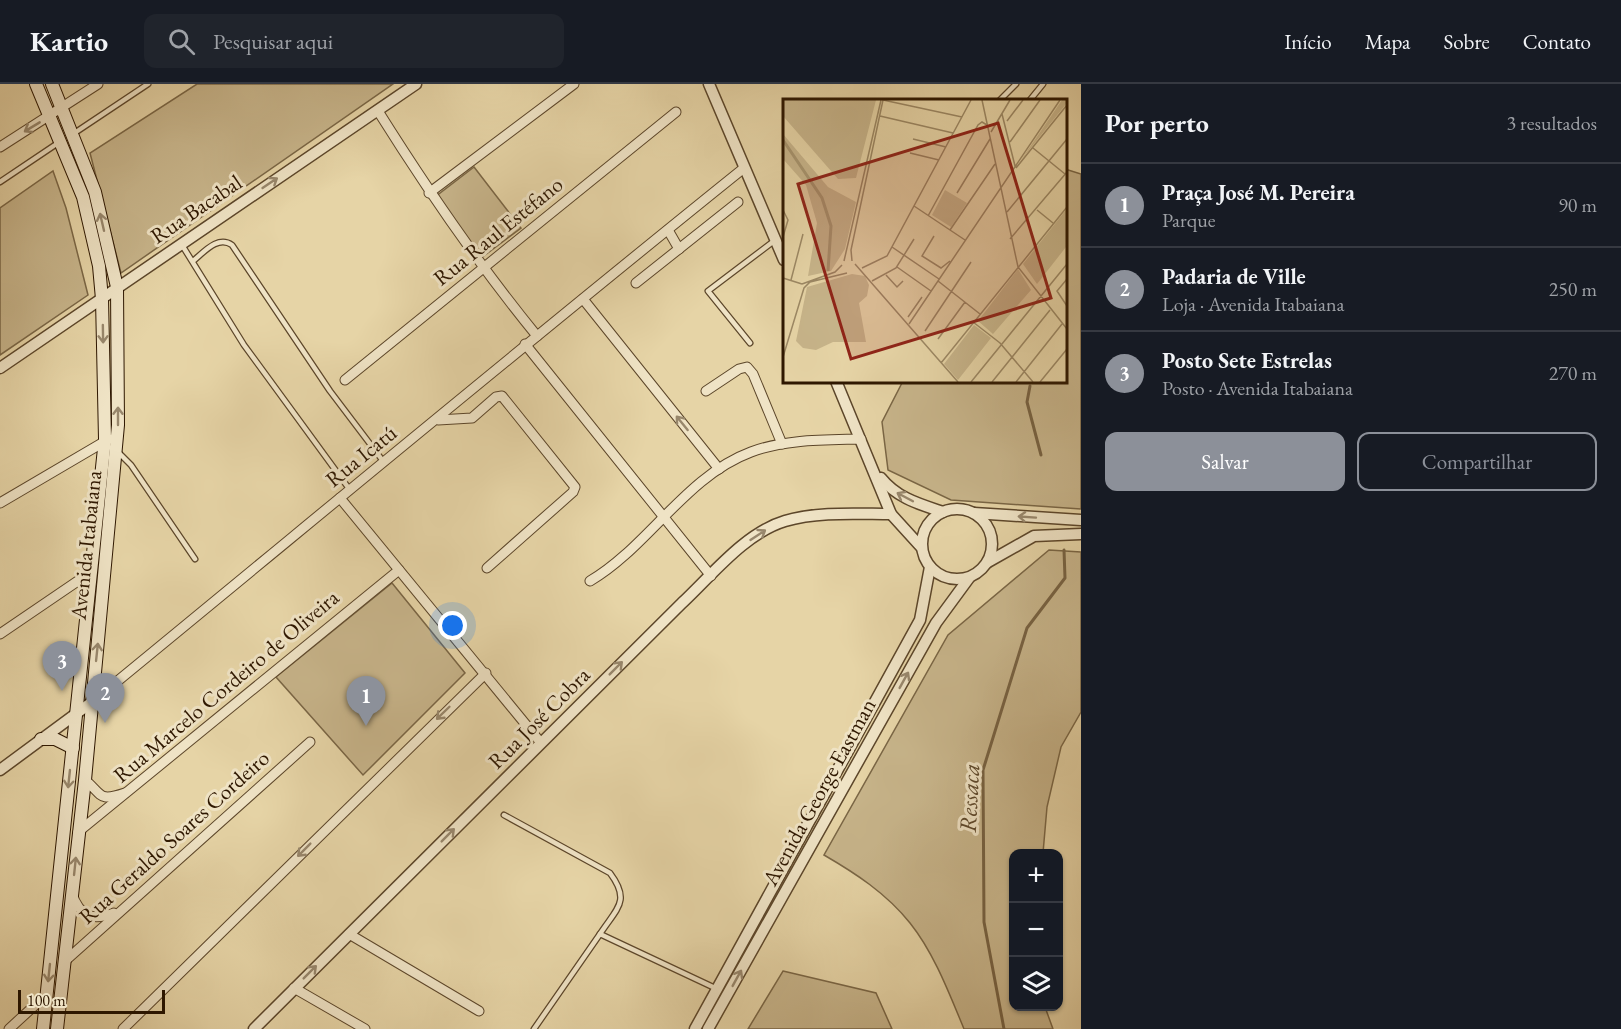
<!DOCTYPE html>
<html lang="pt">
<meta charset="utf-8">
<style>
:root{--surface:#171b24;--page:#20242c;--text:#f1f3f6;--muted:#9ea1a6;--line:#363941;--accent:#8c9099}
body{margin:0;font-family:"EB Garamond",serif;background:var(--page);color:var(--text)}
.controls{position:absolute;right:18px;bottom:18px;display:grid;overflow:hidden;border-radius:12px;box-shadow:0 2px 4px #0004}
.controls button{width:54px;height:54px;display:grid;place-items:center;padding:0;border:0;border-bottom:2px solid var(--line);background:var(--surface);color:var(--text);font:30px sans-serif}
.scale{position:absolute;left:18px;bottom:15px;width:147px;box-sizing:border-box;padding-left:6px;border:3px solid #2e1700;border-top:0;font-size:16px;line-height:21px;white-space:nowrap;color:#2e1700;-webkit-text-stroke:4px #efe3c5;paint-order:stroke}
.you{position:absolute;left:453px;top:542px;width:21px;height:21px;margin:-15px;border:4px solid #fff;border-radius:50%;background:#1a73e8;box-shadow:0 0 0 9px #1a73e833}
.badge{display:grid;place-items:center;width:39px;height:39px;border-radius:50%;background:var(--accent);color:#fff;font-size:20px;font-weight:700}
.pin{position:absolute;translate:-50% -50px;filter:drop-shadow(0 2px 3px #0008)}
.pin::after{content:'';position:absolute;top:32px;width:21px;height:18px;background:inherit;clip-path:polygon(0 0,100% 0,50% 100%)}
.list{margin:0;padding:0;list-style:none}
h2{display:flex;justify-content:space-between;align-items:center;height:78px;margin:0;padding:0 24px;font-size:26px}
h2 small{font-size:20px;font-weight:400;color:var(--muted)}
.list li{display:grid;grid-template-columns:39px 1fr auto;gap:18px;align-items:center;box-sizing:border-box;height:84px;padding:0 24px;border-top:2px solid var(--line)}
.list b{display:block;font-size:22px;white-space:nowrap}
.list p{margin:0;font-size:20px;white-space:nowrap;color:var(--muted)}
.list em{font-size:20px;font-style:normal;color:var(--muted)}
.actions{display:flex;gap:12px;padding:18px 24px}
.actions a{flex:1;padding:14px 0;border:2px solid var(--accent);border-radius:12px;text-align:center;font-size:21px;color:var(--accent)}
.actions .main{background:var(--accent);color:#fff}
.icon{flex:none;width:33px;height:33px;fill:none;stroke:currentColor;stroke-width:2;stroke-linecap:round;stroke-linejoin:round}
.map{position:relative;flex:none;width:1081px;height:945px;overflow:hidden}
header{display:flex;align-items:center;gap:36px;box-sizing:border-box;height:84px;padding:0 30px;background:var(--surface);border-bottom:2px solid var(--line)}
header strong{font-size:28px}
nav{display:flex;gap:33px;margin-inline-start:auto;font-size:21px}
.search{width:420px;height:54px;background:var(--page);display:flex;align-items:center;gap:15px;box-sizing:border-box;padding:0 21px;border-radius:12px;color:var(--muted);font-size:22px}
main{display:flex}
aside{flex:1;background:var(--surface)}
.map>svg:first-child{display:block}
.green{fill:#c7b48a;stroke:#7a6645;stroke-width:1.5}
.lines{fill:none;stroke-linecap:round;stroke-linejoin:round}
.stream{stroke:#776242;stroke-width:3}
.service-casing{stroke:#5c462a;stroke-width:7}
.minor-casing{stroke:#5c462a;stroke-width:11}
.tertiary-casing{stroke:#5c462a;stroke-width:13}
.secondary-casing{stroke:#2e1700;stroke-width:14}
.service{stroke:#efe3c5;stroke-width:4.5}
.minor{stroke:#efe3c5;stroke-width:9}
.tertiary{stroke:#efe3c5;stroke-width:10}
.secondary{stroke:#efe3c5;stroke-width:12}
.oneway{stroke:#98876c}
.labels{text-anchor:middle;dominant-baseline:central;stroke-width:6;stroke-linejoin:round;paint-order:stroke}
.street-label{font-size:22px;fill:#2e1700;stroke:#efe3c5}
.water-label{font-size:24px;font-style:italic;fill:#5e492c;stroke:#efe3c5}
.inset-river{fill:none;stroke:#a7946e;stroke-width:3}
.inset-road{fill:none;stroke:#9c8864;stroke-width:1.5}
.view{fill:#8f2418;fill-opacity:0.15;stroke:#8f2418;stroke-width:3}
.inset-edge{fill:none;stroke:#2e1700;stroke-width:3}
</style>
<header>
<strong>Kartio</strong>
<div class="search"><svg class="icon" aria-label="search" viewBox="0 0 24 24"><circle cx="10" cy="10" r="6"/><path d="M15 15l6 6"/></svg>Pesquisar aqui</div>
<nav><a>Início</a><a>Mapa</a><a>Sobre</a><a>Contato</a></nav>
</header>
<main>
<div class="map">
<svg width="1081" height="945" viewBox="0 0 1081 945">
<rect width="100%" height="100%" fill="#e6d4a6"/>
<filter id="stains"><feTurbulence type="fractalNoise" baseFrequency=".00333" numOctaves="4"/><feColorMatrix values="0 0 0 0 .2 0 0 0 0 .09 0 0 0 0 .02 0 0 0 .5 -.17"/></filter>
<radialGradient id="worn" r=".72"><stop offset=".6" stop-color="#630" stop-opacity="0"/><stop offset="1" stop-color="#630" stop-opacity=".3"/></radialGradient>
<g class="green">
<path d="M197,0H393L121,189L90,69Z"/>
<path d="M474,83L521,144L481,174L435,113Z"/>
<path d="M1065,85L1081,90V425L951,416L888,386L882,338L903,297H1064Z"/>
<path d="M53,87L66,124L88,211L0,271V124Z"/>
<path d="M1049,466L1081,468V628L1061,663L1047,723L1043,769L1014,770V922L1045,923L1053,945H964C949,909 934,869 910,839C886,809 855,789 824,771L948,551Z"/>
<path d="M392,499L465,589L363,691L276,593Z"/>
<path d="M783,887L876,909L892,945H748Z"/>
</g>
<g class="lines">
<g class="stream">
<path d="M1030,302L1027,318L1041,371"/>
<path d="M1004,945L984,838L983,686L1027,544L1065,494L1064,466"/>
</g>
<g class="service-casing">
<g id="service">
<path d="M1000,16L1016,0"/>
<path d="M1030,16L1043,0"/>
<path d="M73,50L148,0"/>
<path d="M0,98L58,59"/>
<path d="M182,161L244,261L350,406"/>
<path d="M193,177C204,168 218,151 232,161L330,307L383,377"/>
<path d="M750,259L708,207L774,157"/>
<path d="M118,368L131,381L195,475"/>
<path d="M504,731L610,789C631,817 617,824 600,850"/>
<path d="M534,945L600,850L715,904"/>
</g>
</g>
<g class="minor-casing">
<g id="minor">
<path d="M378,27C427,105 478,180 537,252"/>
<path d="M0,63L98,0"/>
<path d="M429,109L574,0"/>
<path d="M668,146L679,165"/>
<path d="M636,199L738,118"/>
<path d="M583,215L719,385"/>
<path d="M525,260L711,492"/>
<path d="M345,296L676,28"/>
<path d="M706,307L739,285L747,283L753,290L782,360"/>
<path d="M438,336L472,334L496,313L502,312L575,403L573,408L487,484"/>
<path d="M340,414L541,659"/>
<path d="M0,419L109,355"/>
<path d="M590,497C648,463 686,392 751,368C785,355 825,356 861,355"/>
<path d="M0,550L91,488"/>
<path d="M92,618C309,440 525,260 744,84"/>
<path d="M85,696C103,711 98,718 125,709"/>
<path d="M78,748L399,486"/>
<path d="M72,810C80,833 93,837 114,829"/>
<path d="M349,850L479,927"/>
<path d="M64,878L310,658"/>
<path d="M294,904L365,945"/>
<path d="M9,945L46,911"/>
<path d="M123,945L486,589"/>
</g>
</g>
<g class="tertiary-casing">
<g id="tertiary">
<path d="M709,0L784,176"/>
<path d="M0,284L416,0"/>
<path d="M836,297L891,430L921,463"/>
<path d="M881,394C897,414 919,420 943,428"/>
<circle cx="957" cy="460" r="35"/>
<path d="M974,429L1081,436"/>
<path d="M988,478L1034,452L1081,450"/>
<path d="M0,686L92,618"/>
<path d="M254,945L682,519C712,491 745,449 785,437C818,427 858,430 891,430"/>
<path d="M695,945L920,536L930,483"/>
<path d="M708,945L936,539L969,494"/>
</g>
</g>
<g class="secondary-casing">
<g id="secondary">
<path d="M36,0L83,113L99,182L102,215L105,355L43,945"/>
<path d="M52,0L95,108L117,203L118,341L85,696L57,945"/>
<path d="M41,655H55L73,664"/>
</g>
</g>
<use href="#service" class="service"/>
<use href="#minor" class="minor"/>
<use href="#tertiary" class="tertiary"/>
<use href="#secondary" class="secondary"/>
</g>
<defs><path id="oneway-shaft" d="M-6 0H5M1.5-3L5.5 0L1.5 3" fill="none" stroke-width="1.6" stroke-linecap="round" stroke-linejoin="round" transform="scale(1.5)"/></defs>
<g class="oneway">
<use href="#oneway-shaft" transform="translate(32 43) rotate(149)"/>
<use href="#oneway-shaft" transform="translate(270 99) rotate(-34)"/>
<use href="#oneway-shaft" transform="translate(102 138) rotate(-103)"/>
<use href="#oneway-shaft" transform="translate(103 250) rotate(89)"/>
<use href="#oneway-shaft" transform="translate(118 332) rotate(-90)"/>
<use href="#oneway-shaft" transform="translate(682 339) rotate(-129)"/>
<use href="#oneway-shaft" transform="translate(905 413) rotate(-152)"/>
<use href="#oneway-shaft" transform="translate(1027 433) rotate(-176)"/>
<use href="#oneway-shaft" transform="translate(758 451) rotate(-33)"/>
<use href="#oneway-shaft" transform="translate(97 568) rotate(-84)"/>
<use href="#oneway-shaft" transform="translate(616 584) rotate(-45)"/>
<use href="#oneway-shaft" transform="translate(904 596) rotate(-61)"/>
<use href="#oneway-shaft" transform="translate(443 629) rotate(136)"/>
<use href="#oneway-shaft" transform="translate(69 695) rotate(96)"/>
<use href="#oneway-shaft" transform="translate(448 751) rotate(-45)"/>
<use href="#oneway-shaft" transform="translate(304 766) rotate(135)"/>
<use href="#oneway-shaft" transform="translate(75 782) rotate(-84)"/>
<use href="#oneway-shaft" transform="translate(310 888) rotate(-45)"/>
<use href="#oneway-shaft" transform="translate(49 889) rotate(96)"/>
<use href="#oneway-shaft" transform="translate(737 894) rotate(-61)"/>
</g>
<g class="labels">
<g class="street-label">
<text transform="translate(196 125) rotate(-34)">Rua Bacabal</text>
<text transform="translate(498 147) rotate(-39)">Rua Raul Estéfano</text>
<text transform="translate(361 372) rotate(-39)">Rua Icatú</text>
<text transform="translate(86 461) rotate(-84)">Avenida Itabaiana</text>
<text transform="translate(226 602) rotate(-40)">Rua Marcelo Cordeiro de Oliveira</text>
<text transform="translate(539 634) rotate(-45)">Rua José Cobra</text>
<text transform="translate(819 708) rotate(-61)">Avenida George Eastman</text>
<text transform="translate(174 753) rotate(-42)">Rua Geraldo Soares Cordeiro</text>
</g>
<g class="water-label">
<text transform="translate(969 714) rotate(-87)">Ressaca</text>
</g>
</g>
<g transform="translate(783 15)">
<rect width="284" height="284" fill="#e6d4a6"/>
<path d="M0,1H93L73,79L55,80L0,17ZM279,1H283V5L238,61ZM0,35L45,88L73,103L62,150L48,172L25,177L34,124L23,86L0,60ZM162,91L184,104L168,128L149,116ZM283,111V148L254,185L240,165ZM235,170L248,191L210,235L195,222ZM69,175L82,177L86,186L84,197L76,204L83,243H50L33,251L20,249L13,242L24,188ZM191,226L208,239L175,281L161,265Z" fill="#c7b48a"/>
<path class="inset-river" d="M0,41L39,99L48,127L45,172"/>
<path class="inset-road" d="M100,1L179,18M199,1L235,168L284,230M219,15L232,67M97,17L170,34M224,22L240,1M208,33L227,1M130,40L163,48M227,43L257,1M250,49L282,75M127,54L156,61M233,69L284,6M174,94L207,40M131,107L182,141M0,111L5,121L0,138M254,111L270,124M224,113L284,40M145,117L195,26L199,23L204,26M167,131L212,65M151,137L139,157L158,169L167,162M227,140L284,73M109,148L156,180M61,162L98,1M69,162L68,151L100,1M72,165L175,283M114,168L148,192M79,169L104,157L188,1M103,176L114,188L120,182M0,179L19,185M284,180L274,192L284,207M8,181L20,135M89,182L113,169L131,140M155,182L197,215M19,185L52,173L59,166M125,218L139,198M190,223L217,244L250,283M126,225L277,1M142,232L188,163M155,240L182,203M0,258L21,189L27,183L64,174M158,264L284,108M188,283L284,165M209,283L267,211M233,283L279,225M257,283L284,250"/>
<path class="view" d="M215,24L268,199L68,260L15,85Z"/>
<rect width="284" height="284" class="inset-edge"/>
</g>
<rect width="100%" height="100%" filter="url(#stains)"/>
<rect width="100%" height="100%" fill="url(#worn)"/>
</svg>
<div class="controls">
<button>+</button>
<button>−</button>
<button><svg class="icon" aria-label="layers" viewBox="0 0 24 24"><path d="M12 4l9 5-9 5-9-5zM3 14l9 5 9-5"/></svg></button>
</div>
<div class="scale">100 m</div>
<div class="you"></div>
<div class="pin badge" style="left:366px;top:642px">1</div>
<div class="pin badge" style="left:105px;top:639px">2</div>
<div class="pin badge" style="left:62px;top:607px">3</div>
</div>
<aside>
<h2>Por perto<small>3 resultados</small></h2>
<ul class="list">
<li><span class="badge">1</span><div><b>Praça José M. Pereira</b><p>Parque</p></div><em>90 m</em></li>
<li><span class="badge">2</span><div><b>Padaria de Ville</b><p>Loja · Avenida Itabaiana</p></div><em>250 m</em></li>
<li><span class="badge">3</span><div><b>Posto Sete Estrelas</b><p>Posto · Avenida Itabaiana</p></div><em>270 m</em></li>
</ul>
<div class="actions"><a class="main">Salvar</a><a>Compartilhar</a></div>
</aside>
</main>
